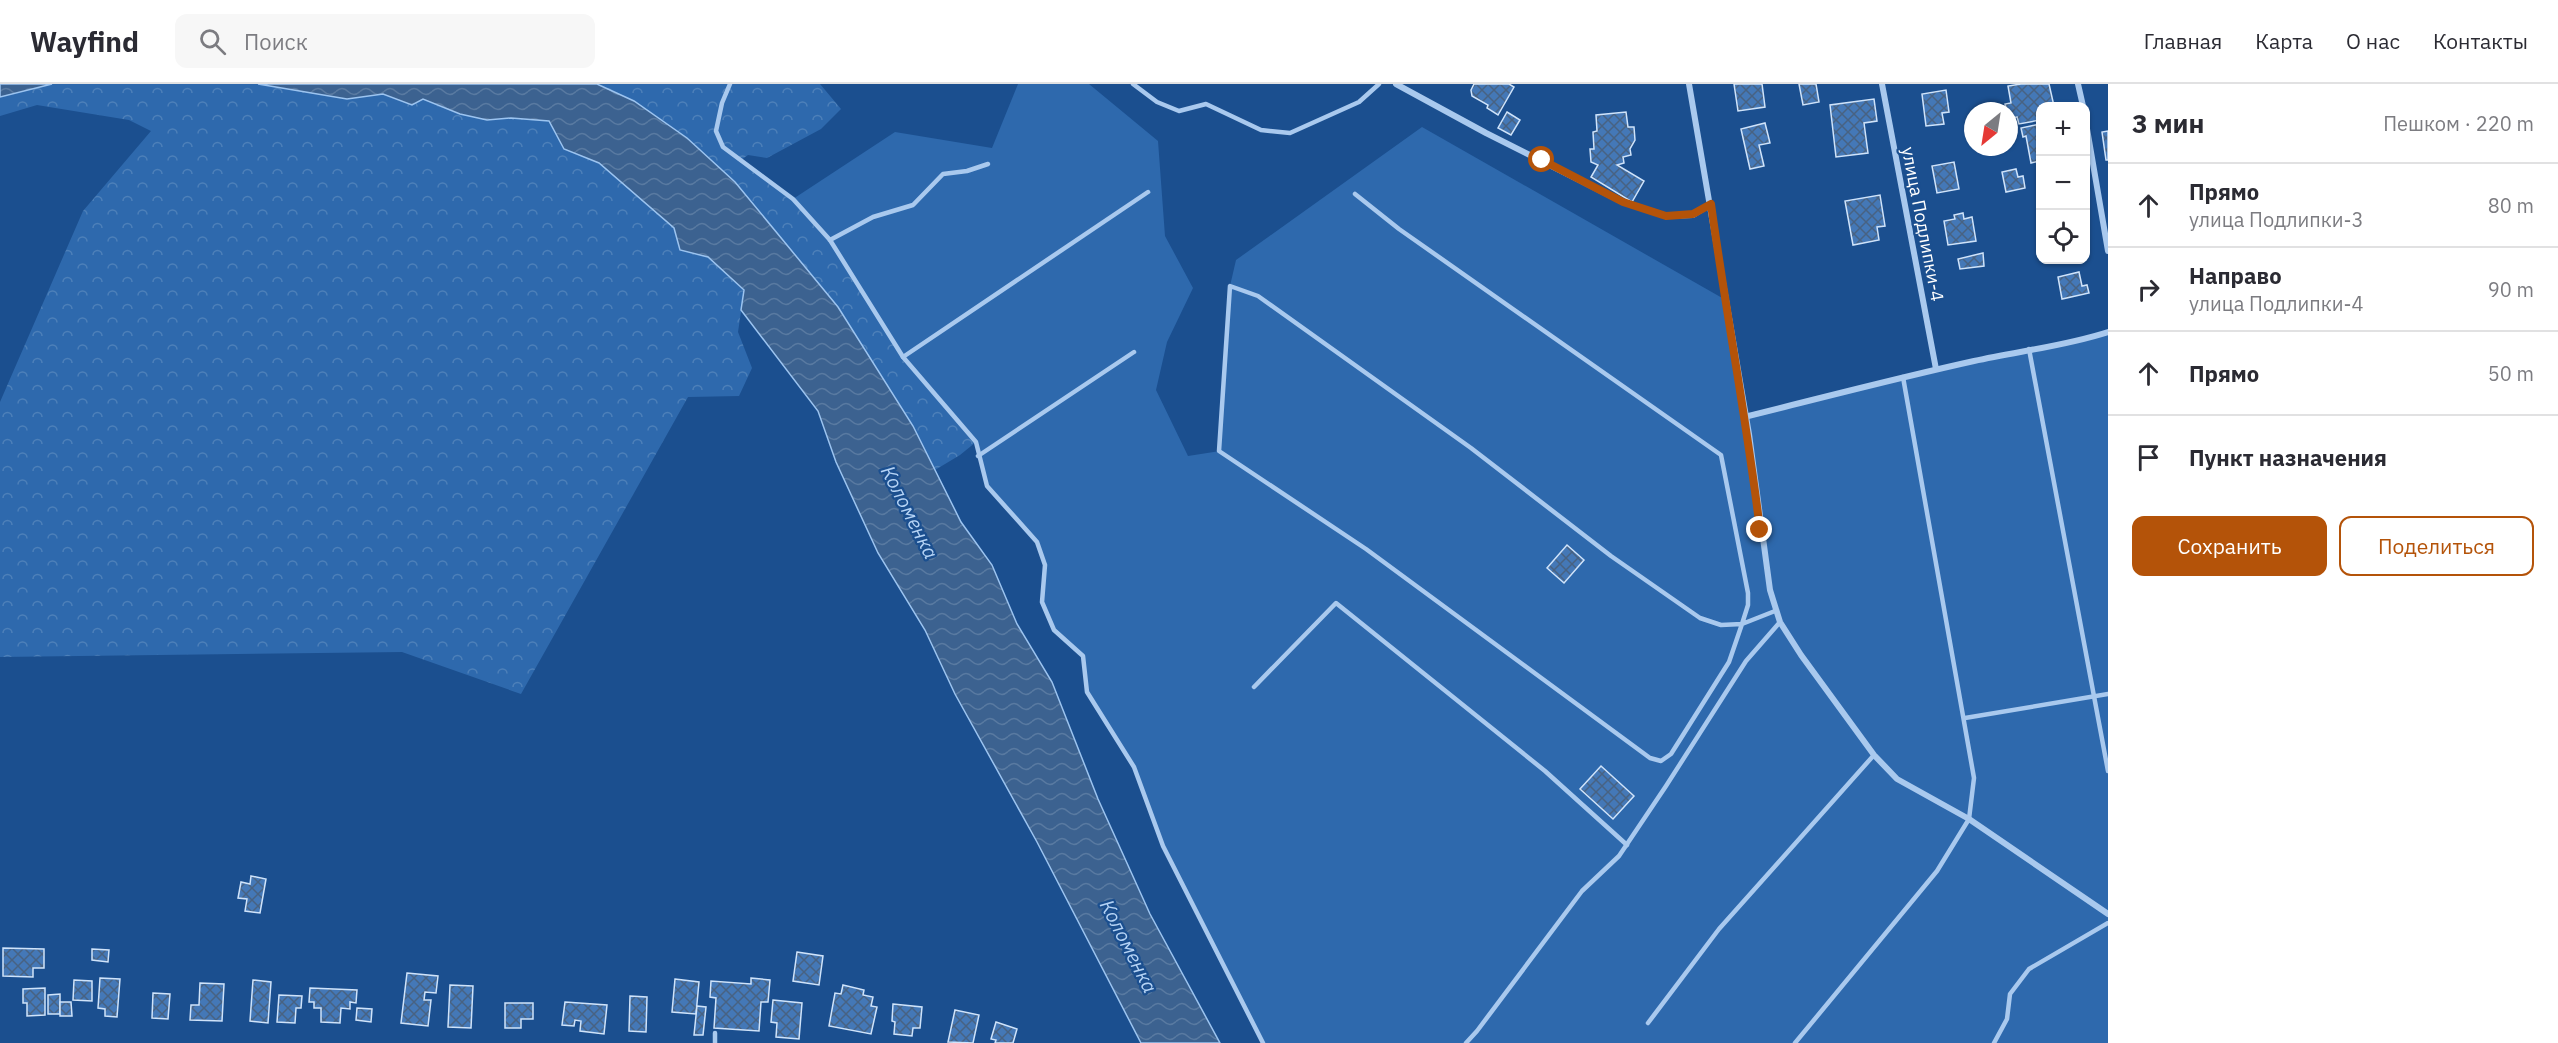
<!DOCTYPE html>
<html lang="ru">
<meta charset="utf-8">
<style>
:root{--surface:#fff;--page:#f7f7f7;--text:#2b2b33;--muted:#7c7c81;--line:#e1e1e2;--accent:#b45309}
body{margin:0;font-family:"IBM Plex Sans",sans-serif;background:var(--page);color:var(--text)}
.controls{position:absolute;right:18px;top:18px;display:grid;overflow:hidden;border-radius:12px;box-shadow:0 2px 4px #0004}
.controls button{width:54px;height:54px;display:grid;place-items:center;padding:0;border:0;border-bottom:2px solid var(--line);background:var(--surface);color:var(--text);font:30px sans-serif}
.compass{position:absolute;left:1964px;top:18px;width:54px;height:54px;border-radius:50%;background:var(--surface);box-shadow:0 2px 4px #0004;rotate:210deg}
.stop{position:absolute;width:18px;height:18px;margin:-14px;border:4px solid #b45309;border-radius:50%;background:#fff}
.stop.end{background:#b45309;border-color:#fff;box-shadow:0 2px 6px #0008}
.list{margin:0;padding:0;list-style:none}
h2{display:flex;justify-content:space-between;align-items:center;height:78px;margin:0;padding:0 24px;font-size:26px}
h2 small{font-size:20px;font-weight:400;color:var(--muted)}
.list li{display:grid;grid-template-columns:39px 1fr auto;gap:18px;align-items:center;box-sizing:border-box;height:84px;padding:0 24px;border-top:2px solid var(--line)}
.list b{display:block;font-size:22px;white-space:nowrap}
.list p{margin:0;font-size:20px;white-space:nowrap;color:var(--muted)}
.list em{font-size:20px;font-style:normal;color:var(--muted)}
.actions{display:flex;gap:12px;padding:18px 24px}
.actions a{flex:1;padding:14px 0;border:2px solid var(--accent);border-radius:12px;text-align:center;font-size:21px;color:var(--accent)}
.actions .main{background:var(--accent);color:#fff}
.icon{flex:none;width:33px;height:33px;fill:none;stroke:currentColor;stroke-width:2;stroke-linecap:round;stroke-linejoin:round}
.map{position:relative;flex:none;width:2108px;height:959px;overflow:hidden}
header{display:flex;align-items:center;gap:36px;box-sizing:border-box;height:84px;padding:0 30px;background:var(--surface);border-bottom:2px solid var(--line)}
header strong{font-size:28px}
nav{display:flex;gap:33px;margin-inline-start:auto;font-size:21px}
.search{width:420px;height:54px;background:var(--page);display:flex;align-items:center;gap:15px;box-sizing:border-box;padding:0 21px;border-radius:12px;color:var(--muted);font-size:22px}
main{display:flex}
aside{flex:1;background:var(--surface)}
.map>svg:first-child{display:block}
.forest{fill:url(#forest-crowns)}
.garden{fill:#2e69ad}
.water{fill:url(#water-waves);stroke:#9cc4f0;stroke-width:1.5}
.building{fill:url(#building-cross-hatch);stroke:#cfe3fa;stroke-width:1.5}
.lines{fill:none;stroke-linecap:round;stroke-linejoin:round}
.service{stroke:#a9c9ee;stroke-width:4.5}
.minor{stroke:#a9c9ee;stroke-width:6}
.route{stroke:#b45309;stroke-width:8}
.labels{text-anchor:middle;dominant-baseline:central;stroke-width:4.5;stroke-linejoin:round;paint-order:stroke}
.street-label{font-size:18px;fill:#fff;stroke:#1b4f8f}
.water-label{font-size:20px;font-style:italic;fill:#b5d3f5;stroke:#1b4f8f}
</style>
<header>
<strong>Wayfind</strong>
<div class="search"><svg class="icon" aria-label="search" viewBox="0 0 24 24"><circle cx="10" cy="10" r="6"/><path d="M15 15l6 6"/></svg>Поиск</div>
<nav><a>Главная</a><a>Карта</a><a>О нас</a><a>Контакты</a></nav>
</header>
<main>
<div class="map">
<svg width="2108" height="959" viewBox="0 0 2108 959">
<defs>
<pattern id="forest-crowns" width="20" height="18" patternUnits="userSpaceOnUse" patternTransform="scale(1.5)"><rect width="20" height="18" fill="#2e69ad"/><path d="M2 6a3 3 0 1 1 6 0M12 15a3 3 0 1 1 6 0" fill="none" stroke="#4d80b9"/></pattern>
<pattern id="water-waves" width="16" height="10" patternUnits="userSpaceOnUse" patternTransform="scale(1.5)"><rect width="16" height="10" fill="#3c6290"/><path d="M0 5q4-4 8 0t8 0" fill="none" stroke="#597aa1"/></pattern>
<pattern id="building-cross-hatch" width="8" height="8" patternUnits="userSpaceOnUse" patternTransform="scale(1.5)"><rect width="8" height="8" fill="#4478b7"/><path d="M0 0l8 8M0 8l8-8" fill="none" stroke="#486282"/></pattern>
</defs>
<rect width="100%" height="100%" fill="#1b4f8f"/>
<g class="forest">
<path d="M52,0H258L347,15L382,10L412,21L423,15L460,30L487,36L511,34L549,37L564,65L599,79L674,144L680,166L708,173L744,207L738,248L752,284L739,312L688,313L521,610L402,568L0,573V318L83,127L151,47L129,36L37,21L0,32V13Z"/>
<path d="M597,0H820L841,25L821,45L767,74L748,71L741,76L793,115L830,156L976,358L960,371L935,386L913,342L838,223L735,98L634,17Z"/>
</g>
<path class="garden" d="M1018,0H1089L1158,57L1165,152L1193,204L1167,258L1156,306L1188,372L1220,367L1230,202L1236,176L1422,43L1724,215L1744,333L2108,248V959H1263L1163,762L1134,683L1087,608L1083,572L1054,546L1042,518L1045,481L1037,458L987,402L976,358L903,273L830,156L793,115L895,48L992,64Z"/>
<g class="water">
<path d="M0,0H52L0,13Z"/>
<path d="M258,0H597L634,17L687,54L735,98L838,223L913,342L961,438L992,481L1017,540L1052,598L1098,715L1150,830L1220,959H1141L1037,758L955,610L925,546L878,469L836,378L818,327L741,226L744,206L708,173L680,166L674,144L599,79L564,65L549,37L511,34L487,36L460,30L423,15L412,21L383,10L347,15Z"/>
</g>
<g class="building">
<path d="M1474,0H1509L1514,3L1498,31L1487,24L1488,21L1472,12L1471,6Z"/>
<path d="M1734,0H1762L1765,23L1738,27Z"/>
<path d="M1799,0H1816L1819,18L1803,21Z"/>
<path d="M2021,0H2049L2054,22H2040V36L2019,40L2017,33L2009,35V27H2007L2005,20L2011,19L2008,2Z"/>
<path d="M1946,6L1949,28L1942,29L1944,40L1926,42L1922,10Z"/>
<path d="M1874,15L1877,37L1864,39L1868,69L1836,73L1830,21Z"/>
<path d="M1507,28L1520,36L1511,51L1498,44Z"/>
<path d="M1626,28L1628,43H1634L1635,56L1630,65L1631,71L1623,73L1624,79L1617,81L1644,97L1632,118L1591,93L1598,81L1591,78L1590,65H1594L1593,48L1597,47L1596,31Z"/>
<path d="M1765,39L1770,59L1759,61L1764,82L1750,85L1741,45Z"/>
<path d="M2040,40V77L2031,79L2026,52L2023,53L2021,44Z"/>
<path d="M2108,47V76H2106L2102,48Z"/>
<path d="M1954,78L1959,105L1937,109L1932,82Z"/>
<path d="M2016,85L2018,93L2023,92L2025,104L2006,108L2002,88Z"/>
<path d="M1880,111L1885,142L1877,143L1879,156L1853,161L1845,117Z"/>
<path d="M1963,129L1964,135L1972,133L1976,157L1948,161L1944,137L1955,135L1954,131Z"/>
<path d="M1983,169L1984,182L1960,185L1958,175Z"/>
<path d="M2079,188L2082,202L2087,201L2089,209L2062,215L2058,193Z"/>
<path d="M1567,461L1584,476L1564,499L1547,484Z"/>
<path d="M1601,682L1634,712L1613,735L1580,705Z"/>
<path d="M251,792L266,795L260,829L245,827L247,815L238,814L241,798L250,800Z"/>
<path d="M3,864L44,865V884H33V893L3,892Z"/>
<path d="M92,865L109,866L108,878L92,876Z"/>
<path d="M797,868L823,872L819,901L793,897Z"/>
<path d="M407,889L438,892L436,909L425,908L424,916H431L428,942L401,939Z"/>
<path d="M100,894L120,895L117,933L105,932V925L98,924Z"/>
<path d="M751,894L770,896L768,918H761L759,947L714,944L716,914L710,913L711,897L751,900Z"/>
<path d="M675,895L699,898L696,930L672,928Z"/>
<path d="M74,896L92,897V917L73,916Z"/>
<path d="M253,896L271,898L268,939L250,937Z"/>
<path d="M200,899L224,900L222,937L190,936L191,921H199Z"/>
<path d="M450,901L473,902L471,944L448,943Z"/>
<path d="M843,901L864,906L863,911L873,913L871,922L877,923L871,950L829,942L835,909L841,910Z"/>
<path d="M45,904V931L27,932V919H23V905Z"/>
<path d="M310,904L357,906L356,919L350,918V925L341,924L340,939L321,938V924H314V918H309Z"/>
<path d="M153,909L170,910L168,935L152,934Z"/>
<path d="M60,910V930H48V911Z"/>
<path d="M279,911L302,912L301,924H296L295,939L277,938Z"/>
<path d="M630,912L647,913L646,948L629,947Z"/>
<path d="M773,916L802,919L799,955L776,953L777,939L771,938Z"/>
<path d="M60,918H71L72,932H60Z"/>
<path d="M565,918L607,921L604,950L580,947L581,937L575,936L574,942L562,941Z"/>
<path d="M505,919H533V935H521V944H505Z"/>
<path d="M893,920L922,923L920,944H913L912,952L894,950L895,938L892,937Z"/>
<path d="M697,922L706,923L703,951H694Z"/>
<path d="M357,924L372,925L371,938L356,936Z"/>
<path d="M955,926L979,931L973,959L948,958Z"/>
<path d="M996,938L1017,945L1013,959H995L996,956L991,955Z"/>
</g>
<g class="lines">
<g class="service">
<path d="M730,0L722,19L716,47L723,63L793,115L830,156L903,273L976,358L987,402L1037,458L1045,481L1042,518L1054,546L1083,572L1087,608L1134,683L1163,762L1263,959"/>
<path d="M1133,0L1157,18L1179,27L1206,20L1261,46L1290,49L1359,18L1379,0"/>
<path d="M1355,110L1399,145L1721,371L1748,509V521L1742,540L1721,541L1700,534L1611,472L1471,364L1258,212L1230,202L1219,367L1366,465L1650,674L1661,677L1671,670L1729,578L1742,540L1775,527"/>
<path d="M830,156L873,133L913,121L943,90L967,87L988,80"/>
<path d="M2029,265L2108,687"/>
<path d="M903,273L1148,108"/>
<path d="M978,372L1134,268"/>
<path d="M1254,603L1336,519L1545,687L1627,761"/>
<path d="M1965,634L2108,610"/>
<path d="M1648,939L1719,845L1874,671"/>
<path d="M715,949V959"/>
<path d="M1466,959L1477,947L1582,807L1619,772L1666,702L1746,577L1780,538"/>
<path d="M1795,959L1937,787L1969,735L1974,694L1903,293"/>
<path d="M1994,959L2007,935L2010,910L2029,885L2108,839"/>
</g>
<g class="minor">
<path d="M1396,0L1486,49L1623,118L1667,132L1693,131L1711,120"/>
<path d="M1689,0L1749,350L1770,506L1780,538L1801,571L1874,671L1897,695L1969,735L2108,830"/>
<path d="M1882,0L1936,285"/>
<path d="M2078,0L2083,22"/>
<path d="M2086,39L2108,167"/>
<path d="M1744,333C1821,314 1897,294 1974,277C2019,267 2065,262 2108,248"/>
</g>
</g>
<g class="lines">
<path class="route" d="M1542,76L1623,118L1666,132L1693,130L1711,120C1726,229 1747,337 1760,446"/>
</g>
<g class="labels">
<g class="street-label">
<text transform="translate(1923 140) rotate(79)">улица Подлипки-4</text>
</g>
<g class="water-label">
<text transform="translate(910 428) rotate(63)">Коломенка</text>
<text transform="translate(1129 862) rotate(63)">Коломенка</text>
</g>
</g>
</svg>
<div class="controls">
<button>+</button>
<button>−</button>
<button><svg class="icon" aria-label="locate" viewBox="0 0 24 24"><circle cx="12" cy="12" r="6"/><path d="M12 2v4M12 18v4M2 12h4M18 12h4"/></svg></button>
</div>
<svg class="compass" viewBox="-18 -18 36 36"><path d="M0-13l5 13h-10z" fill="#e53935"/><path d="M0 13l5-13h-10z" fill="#7c7c81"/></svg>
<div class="stop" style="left:1542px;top:76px"></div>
<div class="stop end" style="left:1760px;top:446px"></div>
</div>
<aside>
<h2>3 мин<small>Пешком · 220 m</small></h2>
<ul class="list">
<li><svg class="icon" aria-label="ahead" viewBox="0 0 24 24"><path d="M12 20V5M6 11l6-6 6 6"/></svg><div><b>Прямо</b><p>улица Подлипки-3</p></div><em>80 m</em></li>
<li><svg class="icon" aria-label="right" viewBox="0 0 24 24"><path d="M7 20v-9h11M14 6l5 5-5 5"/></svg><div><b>Направо</b><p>улица Подлипки-4</p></div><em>90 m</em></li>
<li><svg class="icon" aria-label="ahead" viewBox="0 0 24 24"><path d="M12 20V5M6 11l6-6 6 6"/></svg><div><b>Прямо</b></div><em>50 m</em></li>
<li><svg class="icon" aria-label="arrive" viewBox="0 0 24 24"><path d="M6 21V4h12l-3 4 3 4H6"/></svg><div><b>Пункт назначения</b></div></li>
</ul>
<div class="actions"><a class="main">Сохранить</a><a>Поделиться</a></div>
</aside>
</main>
